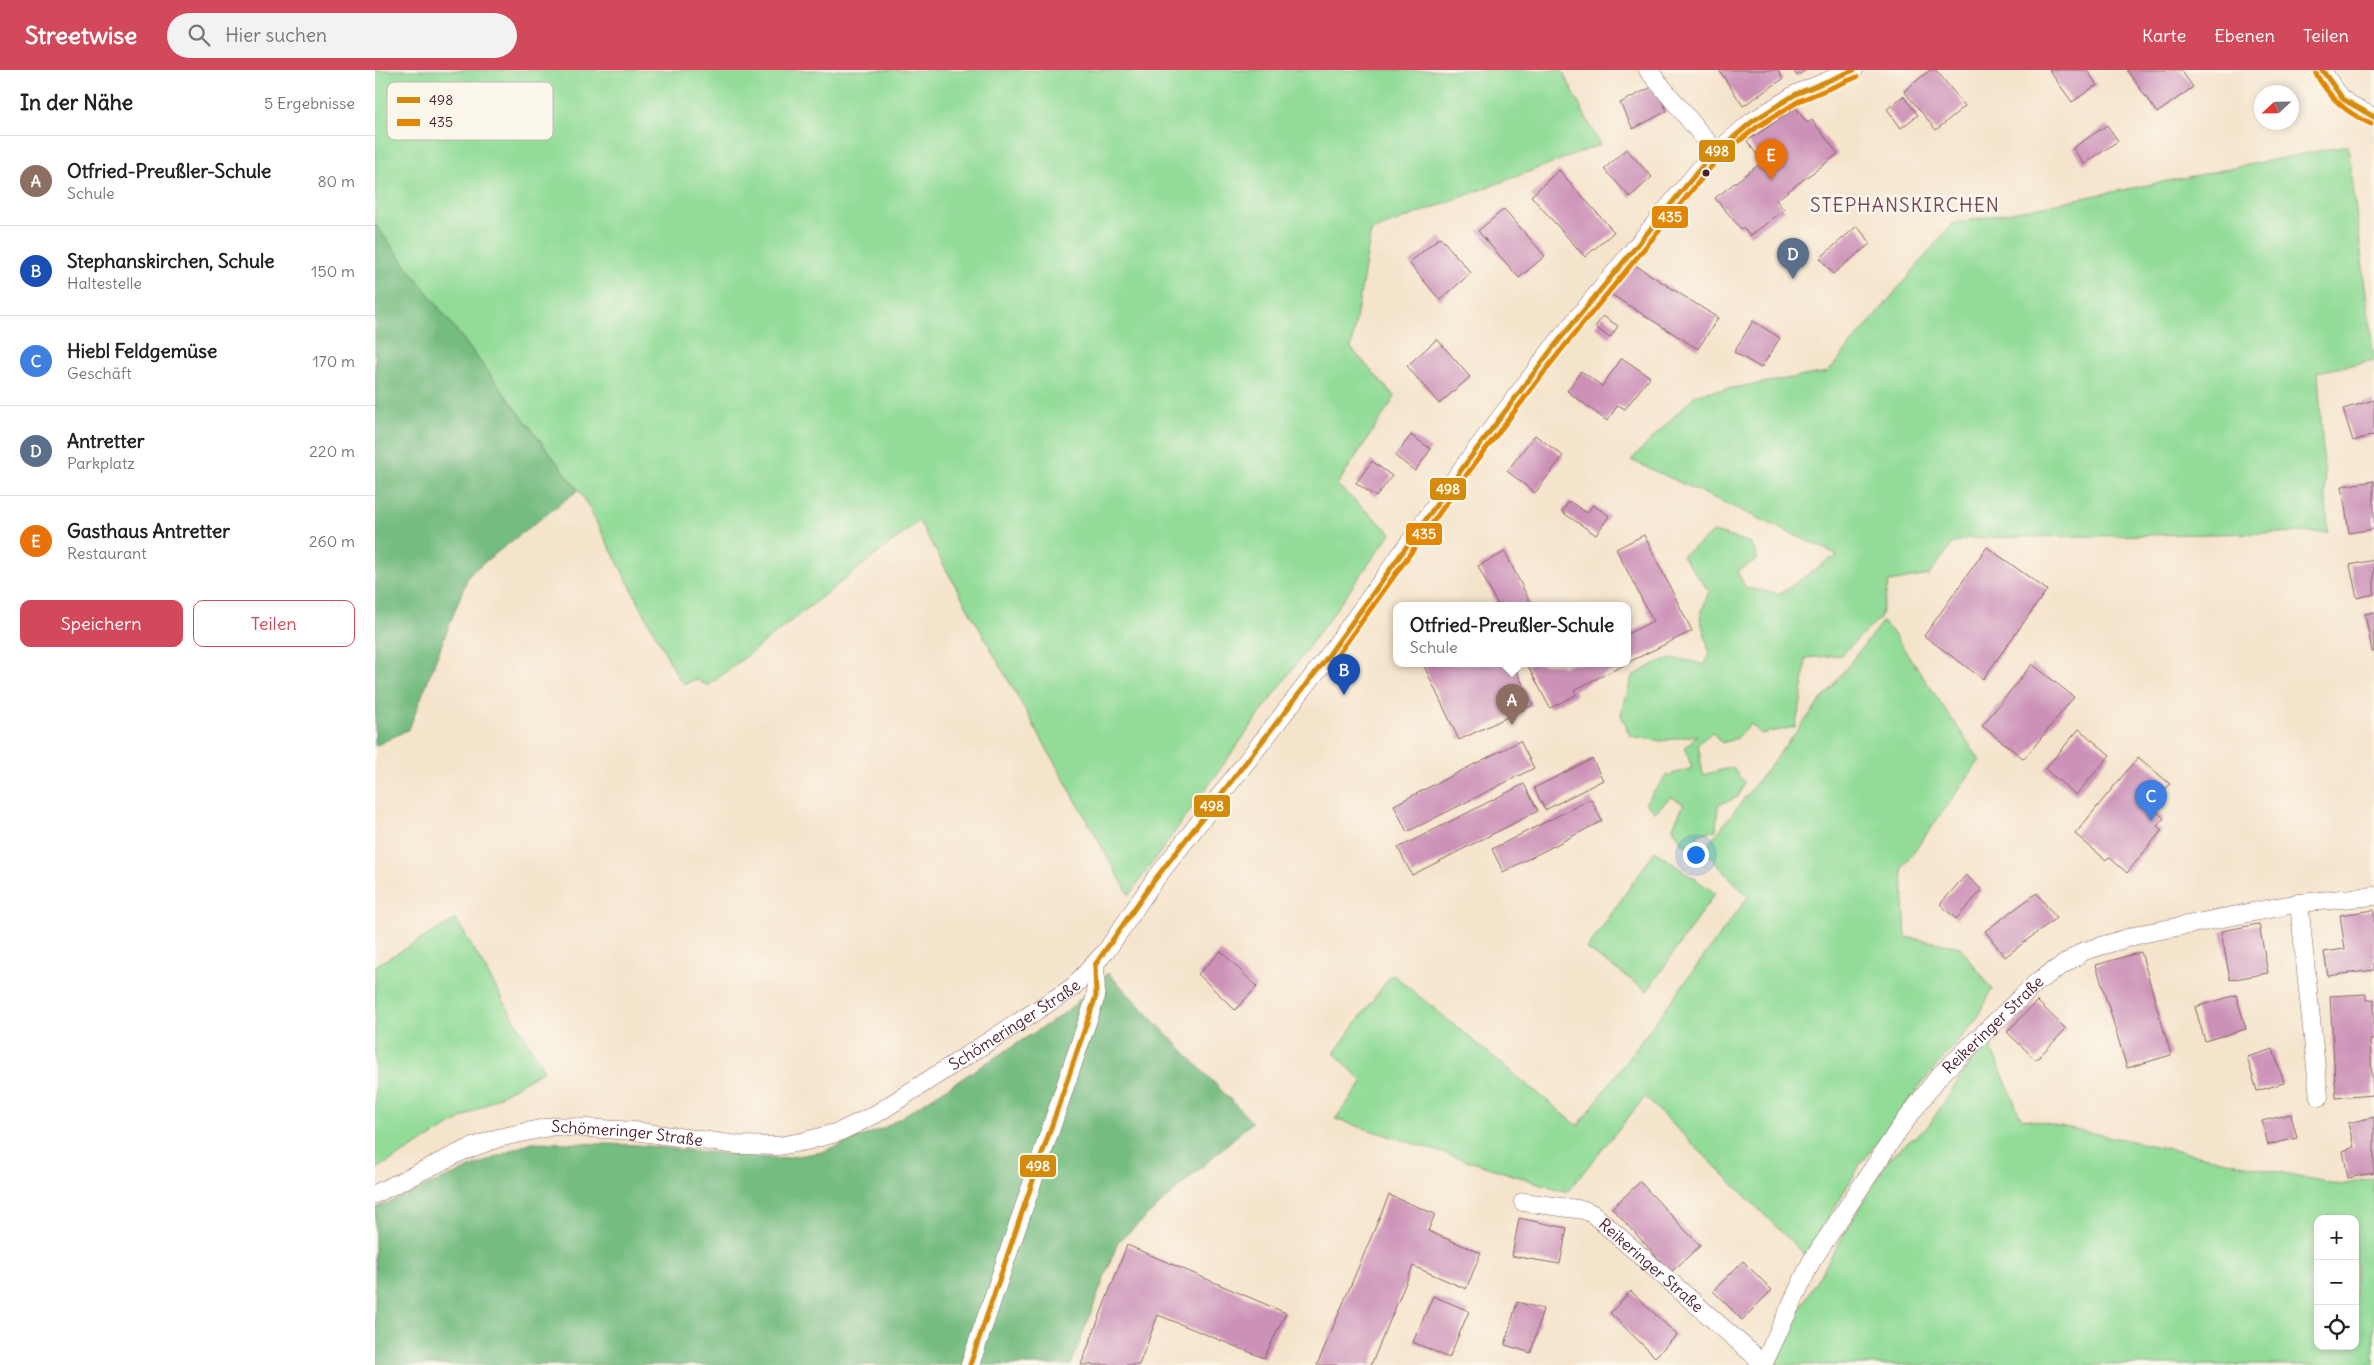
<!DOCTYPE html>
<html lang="de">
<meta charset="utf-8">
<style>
:root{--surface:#fff;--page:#f2f2f2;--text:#222;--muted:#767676;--line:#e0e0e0;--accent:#d1495b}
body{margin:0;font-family:Delius,sans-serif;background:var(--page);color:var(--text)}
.controls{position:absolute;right:15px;bottom:15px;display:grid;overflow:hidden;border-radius:10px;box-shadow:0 2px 8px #0003}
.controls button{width:45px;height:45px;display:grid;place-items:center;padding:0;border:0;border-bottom:1px solid var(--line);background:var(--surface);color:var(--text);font:25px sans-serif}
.compass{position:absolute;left:1879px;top:15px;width:45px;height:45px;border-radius:50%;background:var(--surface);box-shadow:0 2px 8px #0003;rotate:248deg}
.you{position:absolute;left:1320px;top:784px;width:18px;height:18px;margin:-12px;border:4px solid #fff;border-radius:50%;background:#1a73e8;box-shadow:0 0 0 8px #1a73e833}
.badge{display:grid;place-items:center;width:32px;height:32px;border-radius:50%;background:var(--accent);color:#fff;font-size:16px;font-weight:700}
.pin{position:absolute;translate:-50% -41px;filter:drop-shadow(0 1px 2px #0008)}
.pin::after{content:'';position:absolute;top:26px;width:18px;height:15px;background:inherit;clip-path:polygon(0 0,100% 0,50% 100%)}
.popup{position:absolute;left:1018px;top:532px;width:238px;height:65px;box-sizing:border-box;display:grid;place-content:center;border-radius:10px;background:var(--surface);filter:drop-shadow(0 1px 4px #0005);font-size:16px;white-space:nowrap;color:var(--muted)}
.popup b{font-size:19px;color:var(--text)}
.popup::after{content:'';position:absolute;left:50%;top:100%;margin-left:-10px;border:10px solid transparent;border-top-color:var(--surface)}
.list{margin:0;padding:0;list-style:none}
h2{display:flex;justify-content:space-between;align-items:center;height:65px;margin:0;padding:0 20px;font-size:21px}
h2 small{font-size:16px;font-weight:400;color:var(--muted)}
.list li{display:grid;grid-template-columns:32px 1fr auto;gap:15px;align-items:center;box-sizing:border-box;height:90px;padding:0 20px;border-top:1px solid var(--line)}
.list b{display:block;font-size:19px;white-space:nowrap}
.list p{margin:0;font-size:16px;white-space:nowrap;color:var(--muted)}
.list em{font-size:16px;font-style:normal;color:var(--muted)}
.actions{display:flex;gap:10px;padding:15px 20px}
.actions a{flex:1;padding:11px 0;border:1px solid var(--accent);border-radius:10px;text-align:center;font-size:18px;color:var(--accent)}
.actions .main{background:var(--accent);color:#fff}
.icon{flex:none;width:28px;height:28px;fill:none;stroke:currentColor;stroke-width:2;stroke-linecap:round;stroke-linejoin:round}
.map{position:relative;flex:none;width:1999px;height:1295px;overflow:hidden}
header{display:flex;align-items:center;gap:30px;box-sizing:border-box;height:70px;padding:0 25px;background:var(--accent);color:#fff}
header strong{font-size:24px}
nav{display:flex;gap:28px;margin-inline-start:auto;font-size:18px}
.search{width:350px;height:45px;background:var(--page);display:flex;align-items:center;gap:12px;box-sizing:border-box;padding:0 18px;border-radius:28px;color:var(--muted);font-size:19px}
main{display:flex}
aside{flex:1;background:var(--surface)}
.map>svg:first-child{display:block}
.green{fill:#92dc98;stroke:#6e7e62;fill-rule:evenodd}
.forest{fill:#75bc80;stroke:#606e56}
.building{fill:#cc91b7}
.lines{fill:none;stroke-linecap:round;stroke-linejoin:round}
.street-casing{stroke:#866463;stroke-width:19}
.street{stroke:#fff;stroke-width:18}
.bus-1-casing{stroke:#fbf7ec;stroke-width:9}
.bus-2-casing{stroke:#fbf7ec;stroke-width:9}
.bus-1{stroke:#d48b09;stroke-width:5}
.bus-2{stroke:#e28604;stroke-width:5}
.bus-dot{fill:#4a1f2b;stroke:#fbf7ec;stroke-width:2}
.labels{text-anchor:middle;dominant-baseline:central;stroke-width:5;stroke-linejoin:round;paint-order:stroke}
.street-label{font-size:16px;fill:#4a1f2b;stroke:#fbf7ec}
.quarter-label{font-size:19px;letter-spacing:1px;fill:#78475c;stroke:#fbf7ec}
.key{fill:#fbf7ec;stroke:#c6b6b2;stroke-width:1}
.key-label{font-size:14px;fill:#4a1f2b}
.line-badge{stroke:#fbf7ec;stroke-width:2}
.badge-label{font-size:14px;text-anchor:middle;font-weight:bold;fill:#fff}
</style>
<header>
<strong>Streetwise</strong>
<div class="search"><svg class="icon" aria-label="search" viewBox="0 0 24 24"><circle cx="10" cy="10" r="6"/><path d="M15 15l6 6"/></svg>Hier suchen</div>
<nav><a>Karte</a><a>Ebenen</a><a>Teilen</a></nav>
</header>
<main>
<aside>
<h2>In der Nähe<small>5 Ergebnisse</small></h2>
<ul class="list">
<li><span class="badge" style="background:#8d6e63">A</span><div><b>Otfried-Preußler-Schule</b><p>Schule</p></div><em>80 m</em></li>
<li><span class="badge" style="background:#1a4fb4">B</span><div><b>Stephanskirchen, Schule</b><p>Haltestelle</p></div><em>150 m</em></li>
<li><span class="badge" style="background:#3f7fe0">C</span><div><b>Hiebl Feldgemüse</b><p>Geschäft</p></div><em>170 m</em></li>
<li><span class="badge" style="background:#5c6f8a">D</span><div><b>Antretter</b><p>Parkplatz</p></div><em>220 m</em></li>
<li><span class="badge" style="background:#e8710a">E</span><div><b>Gasthaus Antretter</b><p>Restaurant</p></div><em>260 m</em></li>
</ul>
<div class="actions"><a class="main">Speichern</a><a>Teilen</a></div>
</aside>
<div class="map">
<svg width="1999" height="1295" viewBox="0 0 1999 1295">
<rect width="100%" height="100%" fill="#fbf7ec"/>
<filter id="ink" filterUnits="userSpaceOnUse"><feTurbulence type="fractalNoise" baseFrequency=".02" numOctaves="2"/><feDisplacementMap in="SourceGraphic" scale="10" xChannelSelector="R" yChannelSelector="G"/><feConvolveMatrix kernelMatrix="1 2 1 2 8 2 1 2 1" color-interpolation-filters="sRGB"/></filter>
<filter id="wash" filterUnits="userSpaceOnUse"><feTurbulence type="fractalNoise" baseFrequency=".0096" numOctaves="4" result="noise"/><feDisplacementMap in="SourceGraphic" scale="20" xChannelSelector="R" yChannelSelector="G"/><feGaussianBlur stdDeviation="1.12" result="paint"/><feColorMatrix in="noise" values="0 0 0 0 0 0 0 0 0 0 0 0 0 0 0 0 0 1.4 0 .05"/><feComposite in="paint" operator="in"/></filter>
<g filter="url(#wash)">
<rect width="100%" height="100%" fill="#f5e4cc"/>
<g class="green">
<path d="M0,0H1187L1225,75L996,161L976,278L1020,327L962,415L1016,463L754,825L544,451L333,616L321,609L310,614L304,609L207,425L0,154Z"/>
<path d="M1973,75L1999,290L1943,302L1953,462L1593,468L1578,473L1554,505L1514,512L1505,548L1466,585L1431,588L1426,632L1420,657L1386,664L1376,654L1362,668L1347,673L1337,662L1323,674L1328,705L1357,697L1369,712L1363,727L1343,735L1341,760L1322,764L1324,779L1307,774L1298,757L1309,734L1296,727L1280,742L1270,733L1291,706L1317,698L1310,678L1322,665L1286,671L1255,666L1246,644L1257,607C1285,589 1295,584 1329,595L1335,584L1325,547L1334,521L1307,486L1339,462L1376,473L1383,489L1362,501L1371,518L1405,524L1455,489L1461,488V484L1256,390L1321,324L1453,302L1577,154Z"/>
<path d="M1507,552L1516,560L1605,690L1527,798L1531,867L1585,877L1617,919L1603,948L1547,1013L1486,1093L1431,1186L1270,1027L1192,1122L960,1049L988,1012L959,983L1017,904L1203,1056L1373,827L1329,780Z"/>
<path d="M1280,781L1340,823L1272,921L1212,879Z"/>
<path d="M81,849L169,1000L0,1100V896Z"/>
<path d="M1612,968L1646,1048L1966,1115L1999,1108V1295H1401L1416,1254L1514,1088L1554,1055ZM1943,1149H1980V1276H1943Z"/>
</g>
<g class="forest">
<path d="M0,154L203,420L94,504L34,659L0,676Z"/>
<path d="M733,903L877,1052L743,1172L696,1295H0V1138L157,1072L262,1075L402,1089L447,1082L509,1058L690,943Z"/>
</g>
<g id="blocks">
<g class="building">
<path d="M1344,0H1403L1408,9L1368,36Z"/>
<path d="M1418,0H1431L1422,6Z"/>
<path d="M1555,0H1561L1590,36L1561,60L1529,21Z"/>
<path d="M1674,0H1712L1722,15L1697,32Z"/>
<path d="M1752,0H1806L1818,17L1782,43Z"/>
<path d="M1279,16L1292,41L1258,59L1245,33Z"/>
<path d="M1528,26L1543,45L1526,58L1512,39Z"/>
<path d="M1421,38L1432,53L1437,50L1463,84L1401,130L1409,140L1375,166L1368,157L1366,159L1340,128L1387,92L1372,71Z"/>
<path d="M1732,55L1743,71L1709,94L1698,78Z"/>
<path d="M1251,79L1277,107L1255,127L1229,99Z"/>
<path d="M1184,100L1239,162L1210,187L1156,126Z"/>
<path d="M1129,139L1170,186L1144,208L1103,161Z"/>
<path d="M1482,156L1496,173L1458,204L1445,188Z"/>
<path d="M1065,167L1096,203L1065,230L1034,193Z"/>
<path d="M1257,193L1343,248L1323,279L1237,225Z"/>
<path d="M1228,246L1243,256L1235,268L1220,257Z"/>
<path d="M1378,251L1405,268L1386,298L1359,282Z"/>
<path d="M1062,269L1095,307L1064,334L1032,296Z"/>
<path d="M1247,288L1275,307L1250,339L1243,335L1232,351L1192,321L1206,301L1227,316Z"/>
<path d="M1999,330V365L1978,371L1968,339Z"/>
<path d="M1036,365L1056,379L1040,401L1020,386Z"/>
<path d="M1160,365L1188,386L1160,423L1132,401Z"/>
<path d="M997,391L1017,406L1001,427L981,413Z"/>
<path d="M1999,411V459L1974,463L1967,416Z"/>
<path d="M1194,431L1212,443L1218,435L1234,446L1221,465L1187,442Z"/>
<path d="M1269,465L1317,561L1252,593V564L1278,551L1241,479Z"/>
<path d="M1612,477L1672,520L1608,609L1549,566Z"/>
<path d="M1130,482L1157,536H1123L1103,496Z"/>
<path d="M1999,490V524L1982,528L1975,495Z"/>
<path d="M1999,542V582H1997L1990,544Z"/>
<path d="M1048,594H1138L1158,635L1084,670Z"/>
<path d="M1152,594H1186L1187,597L1194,594H1251L1199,620L1201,625L1175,638Z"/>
<path d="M1657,594L1699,627L1649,689L1607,656Z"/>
<path d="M1704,659L1735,685L1701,725L1670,699Z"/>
<path d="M1145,671L1159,698L1032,762L1019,735Z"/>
<path d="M1763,687L1795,714L1776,737L1789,748L1782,756L1787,760L1752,803L1734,787L1731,790L1700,764Z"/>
<path d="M1217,689L1228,710L1170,740L1159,718Z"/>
<path d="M1149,714L1163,741L1037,805L1023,778Z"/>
<path d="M1216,729L1227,751L1128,802L1117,779Z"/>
<path d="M1591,805L1607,820L1581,849L1565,834Z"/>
<path d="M1662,823L1681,848L1630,887L1610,861Z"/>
<path d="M1999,840V900L1953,906L1949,882L1970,879L1965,845Z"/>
<path d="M1884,854L1893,903L1855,910L1846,861Z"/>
<path d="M846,881L882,917L860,940L823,904Z"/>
<path d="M1766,882L1796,985L1752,998L1721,895Z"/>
<path d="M1991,924V930L1999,929V970H1995L1998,1025L1961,1028L1955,926Z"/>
<path d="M1861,925L1871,959L1830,971L1820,937Z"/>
<path d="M1662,931L1691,959L1661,990L1632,962Z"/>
<path d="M1898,979L1909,1013L1882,1021L1872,987Z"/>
<path d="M1916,1044L1922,1068L1893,1075L1887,1051Z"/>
<path d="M1999,1047V1103L1973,1108L1968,1081L1979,1077L1973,1053Z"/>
<path d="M1265,1112L1325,1176L1296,1202L1237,1138Z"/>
<path d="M1014,1125L1060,1144L1053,1161L1106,1183L1091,1219L1038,1196L996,1295H942Z"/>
<path d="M1144,1148L1192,1158L1185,1194L1137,1186Z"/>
<path d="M752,1175L911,1243L889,1288L783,1245L764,1295H706Z"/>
<path d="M1368,1191L1397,1220L1367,1250L1338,1221Z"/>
<path d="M1256,1221L1302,1265L1280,1287L1235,1243Z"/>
<path d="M1058,1226L1094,1241L1074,1288L1038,1272Z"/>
<path d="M1142,1232L1168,1239L1156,1283L1130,1275Z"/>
</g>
</g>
</g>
<g filter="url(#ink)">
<use href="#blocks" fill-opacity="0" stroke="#866463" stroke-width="1"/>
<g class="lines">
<g class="street-casing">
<g id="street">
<path d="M1273,0L1340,81"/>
<path d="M1947,0C1963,27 1970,35 1999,47"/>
<path d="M1924,833L1944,1027"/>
<path id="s1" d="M0,1124L88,1081L123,1068L179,1056L259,1061L363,1075L404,1076L431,1071L464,1062L501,1044L698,917L732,880L778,812L948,593L1092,392L1177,279L1333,89L1378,51L1421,24L1479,0"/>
<path id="s2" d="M1148,1132L1209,1140L1218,1144L1389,1294"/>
<path d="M595,1295L721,926L720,895"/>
<path id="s3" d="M1388,1295L1436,1192L1522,1062L1564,1006L1663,911L1709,881L1766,864L1924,833L1999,826"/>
</g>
</g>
<use href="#street" class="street"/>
<g class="bus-1-casing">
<g id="bus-1">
<path d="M1947,0L1968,29L1999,47"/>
<path d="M720,895L778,812L948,593L1092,392L1177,279L1333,89L1378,51L1421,24L1479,0"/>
<path d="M595,1295L721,926L720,895"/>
</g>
</g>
<g class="bus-2-casing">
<g id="bus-2">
<path d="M1941,4C1955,28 1970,42 1996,54"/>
<path d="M954,597L1098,396L1183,284L1345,86L1382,57L1424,31L1482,7"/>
</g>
</g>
<use href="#bus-1" class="bus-1"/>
<use href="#bus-2" class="bus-2"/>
</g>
</g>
<circle class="bus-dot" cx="1331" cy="103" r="4.5"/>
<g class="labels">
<g class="street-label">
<text stroke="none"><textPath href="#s1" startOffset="686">Schömeringer Straße</textPath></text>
<text stroke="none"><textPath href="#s3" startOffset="414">Reikeringer Straße</textPath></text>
<text stroke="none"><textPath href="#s1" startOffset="266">Schömeringer Straße</textPath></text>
<text stroke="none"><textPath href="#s2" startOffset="149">Reikeringer Straße</textPath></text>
</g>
<g class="quarter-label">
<text x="1530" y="135">STEPHANSKIRCHEN</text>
</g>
</g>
<rect x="12" y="12" width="166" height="58" rx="8" class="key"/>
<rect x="22" y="27" width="23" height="6" fill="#d48b09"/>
<rect x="22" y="49" width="23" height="7" fill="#e28604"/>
<g class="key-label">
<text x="54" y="35">498</text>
<text x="54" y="57">435</text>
</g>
<g class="line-badge">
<rect x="1323" y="69" width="38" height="24" rx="5" fill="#d48b09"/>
<rect x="1276" y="135" width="38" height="24" rx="5" fill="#e28604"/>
<rect x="1054" y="407" width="38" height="24" rx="5" fill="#d48b09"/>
<rect x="1030" y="452" width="38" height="24" rx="5" fill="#e28604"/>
<rect x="818" y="724" width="38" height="24" rx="5" fill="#d48b09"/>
<rect x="644" y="1084" width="38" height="24" rx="5" fill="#d48b09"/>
</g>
<g class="badge-label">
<text x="1342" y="86">498</text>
<text x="1295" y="152">435</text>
<text x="1073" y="424">498</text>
<text x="1049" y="469">435</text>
<text x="837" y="741">498</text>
<text x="663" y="1101">498</text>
</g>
</svg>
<div class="controls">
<button>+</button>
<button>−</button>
<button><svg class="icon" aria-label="locate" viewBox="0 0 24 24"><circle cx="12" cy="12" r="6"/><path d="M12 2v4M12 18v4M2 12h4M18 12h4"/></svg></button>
</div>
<svg class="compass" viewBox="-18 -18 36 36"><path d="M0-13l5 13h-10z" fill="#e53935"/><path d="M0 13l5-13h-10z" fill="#767676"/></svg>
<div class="you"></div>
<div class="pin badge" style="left:1137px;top:655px;background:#8d6e63">A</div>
<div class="popup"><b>Otfried-Preußler-Schule</b>Schule</div>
<div class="pin badge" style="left:969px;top:625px;background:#1a4fb4">B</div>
<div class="pin badge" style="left:1776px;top:751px;background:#3f7fe0">C</div>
<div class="pin badge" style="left:1418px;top:209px;background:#5c6f8a">D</div>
<div class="pin badge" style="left:1396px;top:110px;background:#e8710a">E</div>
</div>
</main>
